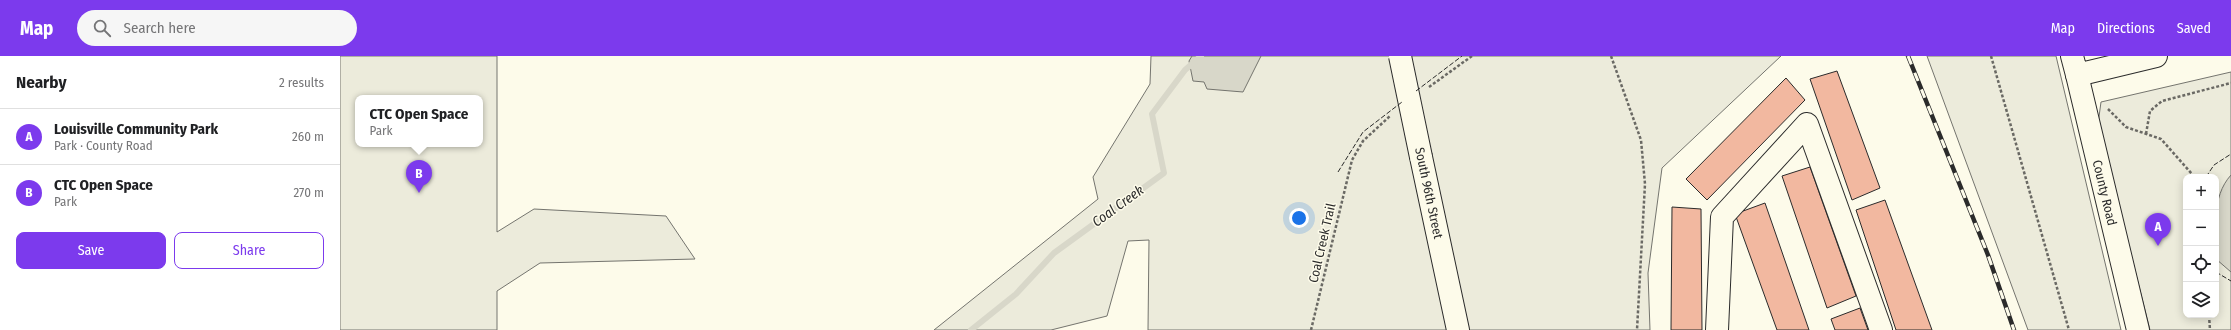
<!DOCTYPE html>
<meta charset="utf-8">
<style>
:root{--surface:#fff;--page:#f6f6f6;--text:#202124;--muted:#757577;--line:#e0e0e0;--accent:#7c3aed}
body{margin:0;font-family:"Fira Sans Condensed",sans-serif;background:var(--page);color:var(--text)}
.controls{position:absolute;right:12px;bottom:12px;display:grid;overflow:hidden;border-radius:8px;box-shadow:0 2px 10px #0003}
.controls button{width:36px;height:36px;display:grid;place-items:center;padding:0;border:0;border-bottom:1px solid var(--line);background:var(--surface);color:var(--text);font:20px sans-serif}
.you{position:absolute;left:959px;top:162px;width:14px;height:14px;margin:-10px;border:3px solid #fff;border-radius:50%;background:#1a73e8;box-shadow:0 0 0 6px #1a73e833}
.badge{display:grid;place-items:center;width:26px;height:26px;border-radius:50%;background:var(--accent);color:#fff;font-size:13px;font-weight:700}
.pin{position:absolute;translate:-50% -33px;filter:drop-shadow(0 1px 2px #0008)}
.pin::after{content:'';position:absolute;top:21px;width:14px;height:12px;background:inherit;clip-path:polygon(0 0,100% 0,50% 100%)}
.popup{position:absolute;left:15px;top:39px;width:128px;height:52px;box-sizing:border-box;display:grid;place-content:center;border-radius:8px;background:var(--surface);filter:drop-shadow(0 1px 3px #0005);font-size:13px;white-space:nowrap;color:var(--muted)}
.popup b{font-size:15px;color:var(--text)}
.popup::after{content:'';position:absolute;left:50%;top:100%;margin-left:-8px;border:8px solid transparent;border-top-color:var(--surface)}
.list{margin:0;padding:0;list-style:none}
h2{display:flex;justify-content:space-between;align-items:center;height:52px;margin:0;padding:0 16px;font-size:17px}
h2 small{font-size:13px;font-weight:400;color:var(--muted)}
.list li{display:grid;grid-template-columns:26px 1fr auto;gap:12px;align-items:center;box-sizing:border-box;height:56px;padding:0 16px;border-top:1px solid var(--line)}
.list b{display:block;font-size:15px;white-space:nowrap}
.list p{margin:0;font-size:13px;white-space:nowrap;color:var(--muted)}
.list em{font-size:13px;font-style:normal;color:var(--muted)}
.actions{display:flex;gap:8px;padding:12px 16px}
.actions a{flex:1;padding:9px 0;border:1px solid var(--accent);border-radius:8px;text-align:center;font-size:14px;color:var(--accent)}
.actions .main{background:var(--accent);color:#fff}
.icon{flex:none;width:22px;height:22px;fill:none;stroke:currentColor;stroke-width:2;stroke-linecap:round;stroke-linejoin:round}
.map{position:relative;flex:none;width:1891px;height:274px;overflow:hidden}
header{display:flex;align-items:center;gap:24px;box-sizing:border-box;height:56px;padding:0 20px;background:var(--accent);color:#fff}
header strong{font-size:19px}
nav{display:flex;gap:22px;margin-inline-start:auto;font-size:14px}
.search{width:280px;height:36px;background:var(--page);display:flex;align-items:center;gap:10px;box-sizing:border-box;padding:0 14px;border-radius:22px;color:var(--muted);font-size:15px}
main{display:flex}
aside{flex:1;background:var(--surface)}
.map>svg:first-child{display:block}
.green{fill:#ecebdb;stroke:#74746e;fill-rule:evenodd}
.water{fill:#d8d7c9;stroke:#74746e}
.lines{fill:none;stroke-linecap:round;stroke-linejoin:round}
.stream{stroke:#d8d7c9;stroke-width:6}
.building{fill:#f2b8a0;stroke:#2b2b2b}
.minor-casing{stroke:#2b2b2b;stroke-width:24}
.major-casing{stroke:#2b2b2b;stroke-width:24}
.path{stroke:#6a6964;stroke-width:2.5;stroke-dasharray:3 2;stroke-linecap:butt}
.minor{stroke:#fdfbea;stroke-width:22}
.major{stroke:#fdfbea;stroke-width:22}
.rail-casing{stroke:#2b2b2b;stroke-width:4.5}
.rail{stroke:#fdfbea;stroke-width:3;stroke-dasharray:9;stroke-linecap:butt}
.major-bridge-casing{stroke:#2b2b2b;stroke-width:24;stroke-linecap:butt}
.major-bridge{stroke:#fdfbea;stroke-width:22}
.fence{stroke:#2b2b2b;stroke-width:1;stroke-dasharray:5 2;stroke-linecap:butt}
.labels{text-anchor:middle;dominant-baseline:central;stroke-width:3;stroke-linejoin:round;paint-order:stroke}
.street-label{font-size:13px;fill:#2b2b2b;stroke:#fdfbea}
.water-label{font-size:14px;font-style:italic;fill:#2b2b2b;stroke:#fdfbea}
</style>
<header>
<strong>Map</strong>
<div class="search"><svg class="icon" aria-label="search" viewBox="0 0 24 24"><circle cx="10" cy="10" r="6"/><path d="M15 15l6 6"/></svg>Search here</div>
<nav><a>Map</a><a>Directions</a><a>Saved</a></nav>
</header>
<main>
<aside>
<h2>Nearby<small>2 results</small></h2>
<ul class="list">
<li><span class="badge">A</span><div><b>Louisville Community Park</b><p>Park · County Road</p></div><em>260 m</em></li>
<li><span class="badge">B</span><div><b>CTC Open Space</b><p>Park</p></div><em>270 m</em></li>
</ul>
<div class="actions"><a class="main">Save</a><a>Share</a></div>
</aside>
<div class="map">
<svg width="1891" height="274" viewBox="0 0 1891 274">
<rect width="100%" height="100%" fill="#fdfbea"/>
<g class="green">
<path d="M0,0H157V176L194,153L326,160L355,203L200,207L157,235V274H0ZM18,42H140V88H18Z"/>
<path d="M811,0H1441L1322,112L1308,217L1310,274H808L809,184L788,185L767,260L711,274H594L758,143L753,121L810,28Z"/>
<path d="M1587,0H1716L1781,274H1688Z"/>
<path d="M1891,16V274H1810L1758,68L1761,46ZM1846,121H1876V259H1846Z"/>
</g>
<g class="water">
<path d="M852,0H921L903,36L867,33L864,26L853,25L849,5Z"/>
<path d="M1891,119V216L1876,203C1876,174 1871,141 1891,119Z"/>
</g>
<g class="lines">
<path class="stream" d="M631,274L676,238L714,197L824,117L812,58L845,14L861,0"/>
</g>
<g class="building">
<path d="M1497,15L1540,132L1512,144L1470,23Z"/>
<path d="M1446,22L1465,44L1367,144L1346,123Z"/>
<path d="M1470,111L1516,240L1487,252L1442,120Z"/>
<path d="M1545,144L1592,274H1556L1516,154Z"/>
<path d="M1425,147L1469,274H1437L1395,158Z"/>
<path d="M1332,151L1361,153L1362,274H1331Z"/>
<path d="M1520,252L1528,274H1495L1491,263Z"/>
</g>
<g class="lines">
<g class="minor-casing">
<g id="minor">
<path id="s1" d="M1737,19L1798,274"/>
<path d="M1377,274L1382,161L1467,68L1541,274"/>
</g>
</g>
<g class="major-casing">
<g id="major">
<path d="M1732,0L1737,19L1816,0"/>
<path d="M1081,101L1118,274"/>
</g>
</g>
<g class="path">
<path d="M1271,0L1301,84L1305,128L1297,274"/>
<path d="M1651,0L1729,274"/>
<path d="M1089,31L1132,0"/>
<path d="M1768,53L1786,71L1821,83L1852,118V121"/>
<path d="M1806,78L1810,55L1822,45L1891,27"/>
<path d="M1869,259L1870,274"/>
<path d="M971,274L1012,104L1023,85L1050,60"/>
</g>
<use href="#minor" class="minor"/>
<use href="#major" class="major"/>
<g class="rail-casing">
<path id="rail" d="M1568,0L1648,199L1674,274"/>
</g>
<use href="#rail" class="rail"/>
<g class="major-bridge-casing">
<path id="major-bridge" d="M1060,0L1081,101"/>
</g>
<use href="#major-bridge" class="major-bridge"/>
<g class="fence">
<path d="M1076,35L1122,0"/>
<path d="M998,116L1023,76L1062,46"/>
<path d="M1866,121L1874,109L1891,98"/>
<path d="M1876,216L1891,225"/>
</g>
</g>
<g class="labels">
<g class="street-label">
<text transform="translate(1089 137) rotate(78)">South 96th Street</text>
<text stroke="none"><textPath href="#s1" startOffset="121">County Road</textPath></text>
<text transform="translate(982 187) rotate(-77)">Coal Creek Trail</text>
</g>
<g class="water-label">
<text transform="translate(778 150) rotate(-36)">Coal Creek</text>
</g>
</g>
</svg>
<div class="controls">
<button>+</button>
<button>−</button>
<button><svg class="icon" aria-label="locate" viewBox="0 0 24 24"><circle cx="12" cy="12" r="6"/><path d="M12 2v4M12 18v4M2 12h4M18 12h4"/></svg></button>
<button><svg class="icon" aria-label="layers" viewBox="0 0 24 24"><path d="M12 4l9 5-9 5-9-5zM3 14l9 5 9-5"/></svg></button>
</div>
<div class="you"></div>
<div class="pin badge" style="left:1818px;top:190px">A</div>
<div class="pin badge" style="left:79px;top:137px">B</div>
<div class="popup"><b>CTC Open Space</b>Park</div>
</div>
</main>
